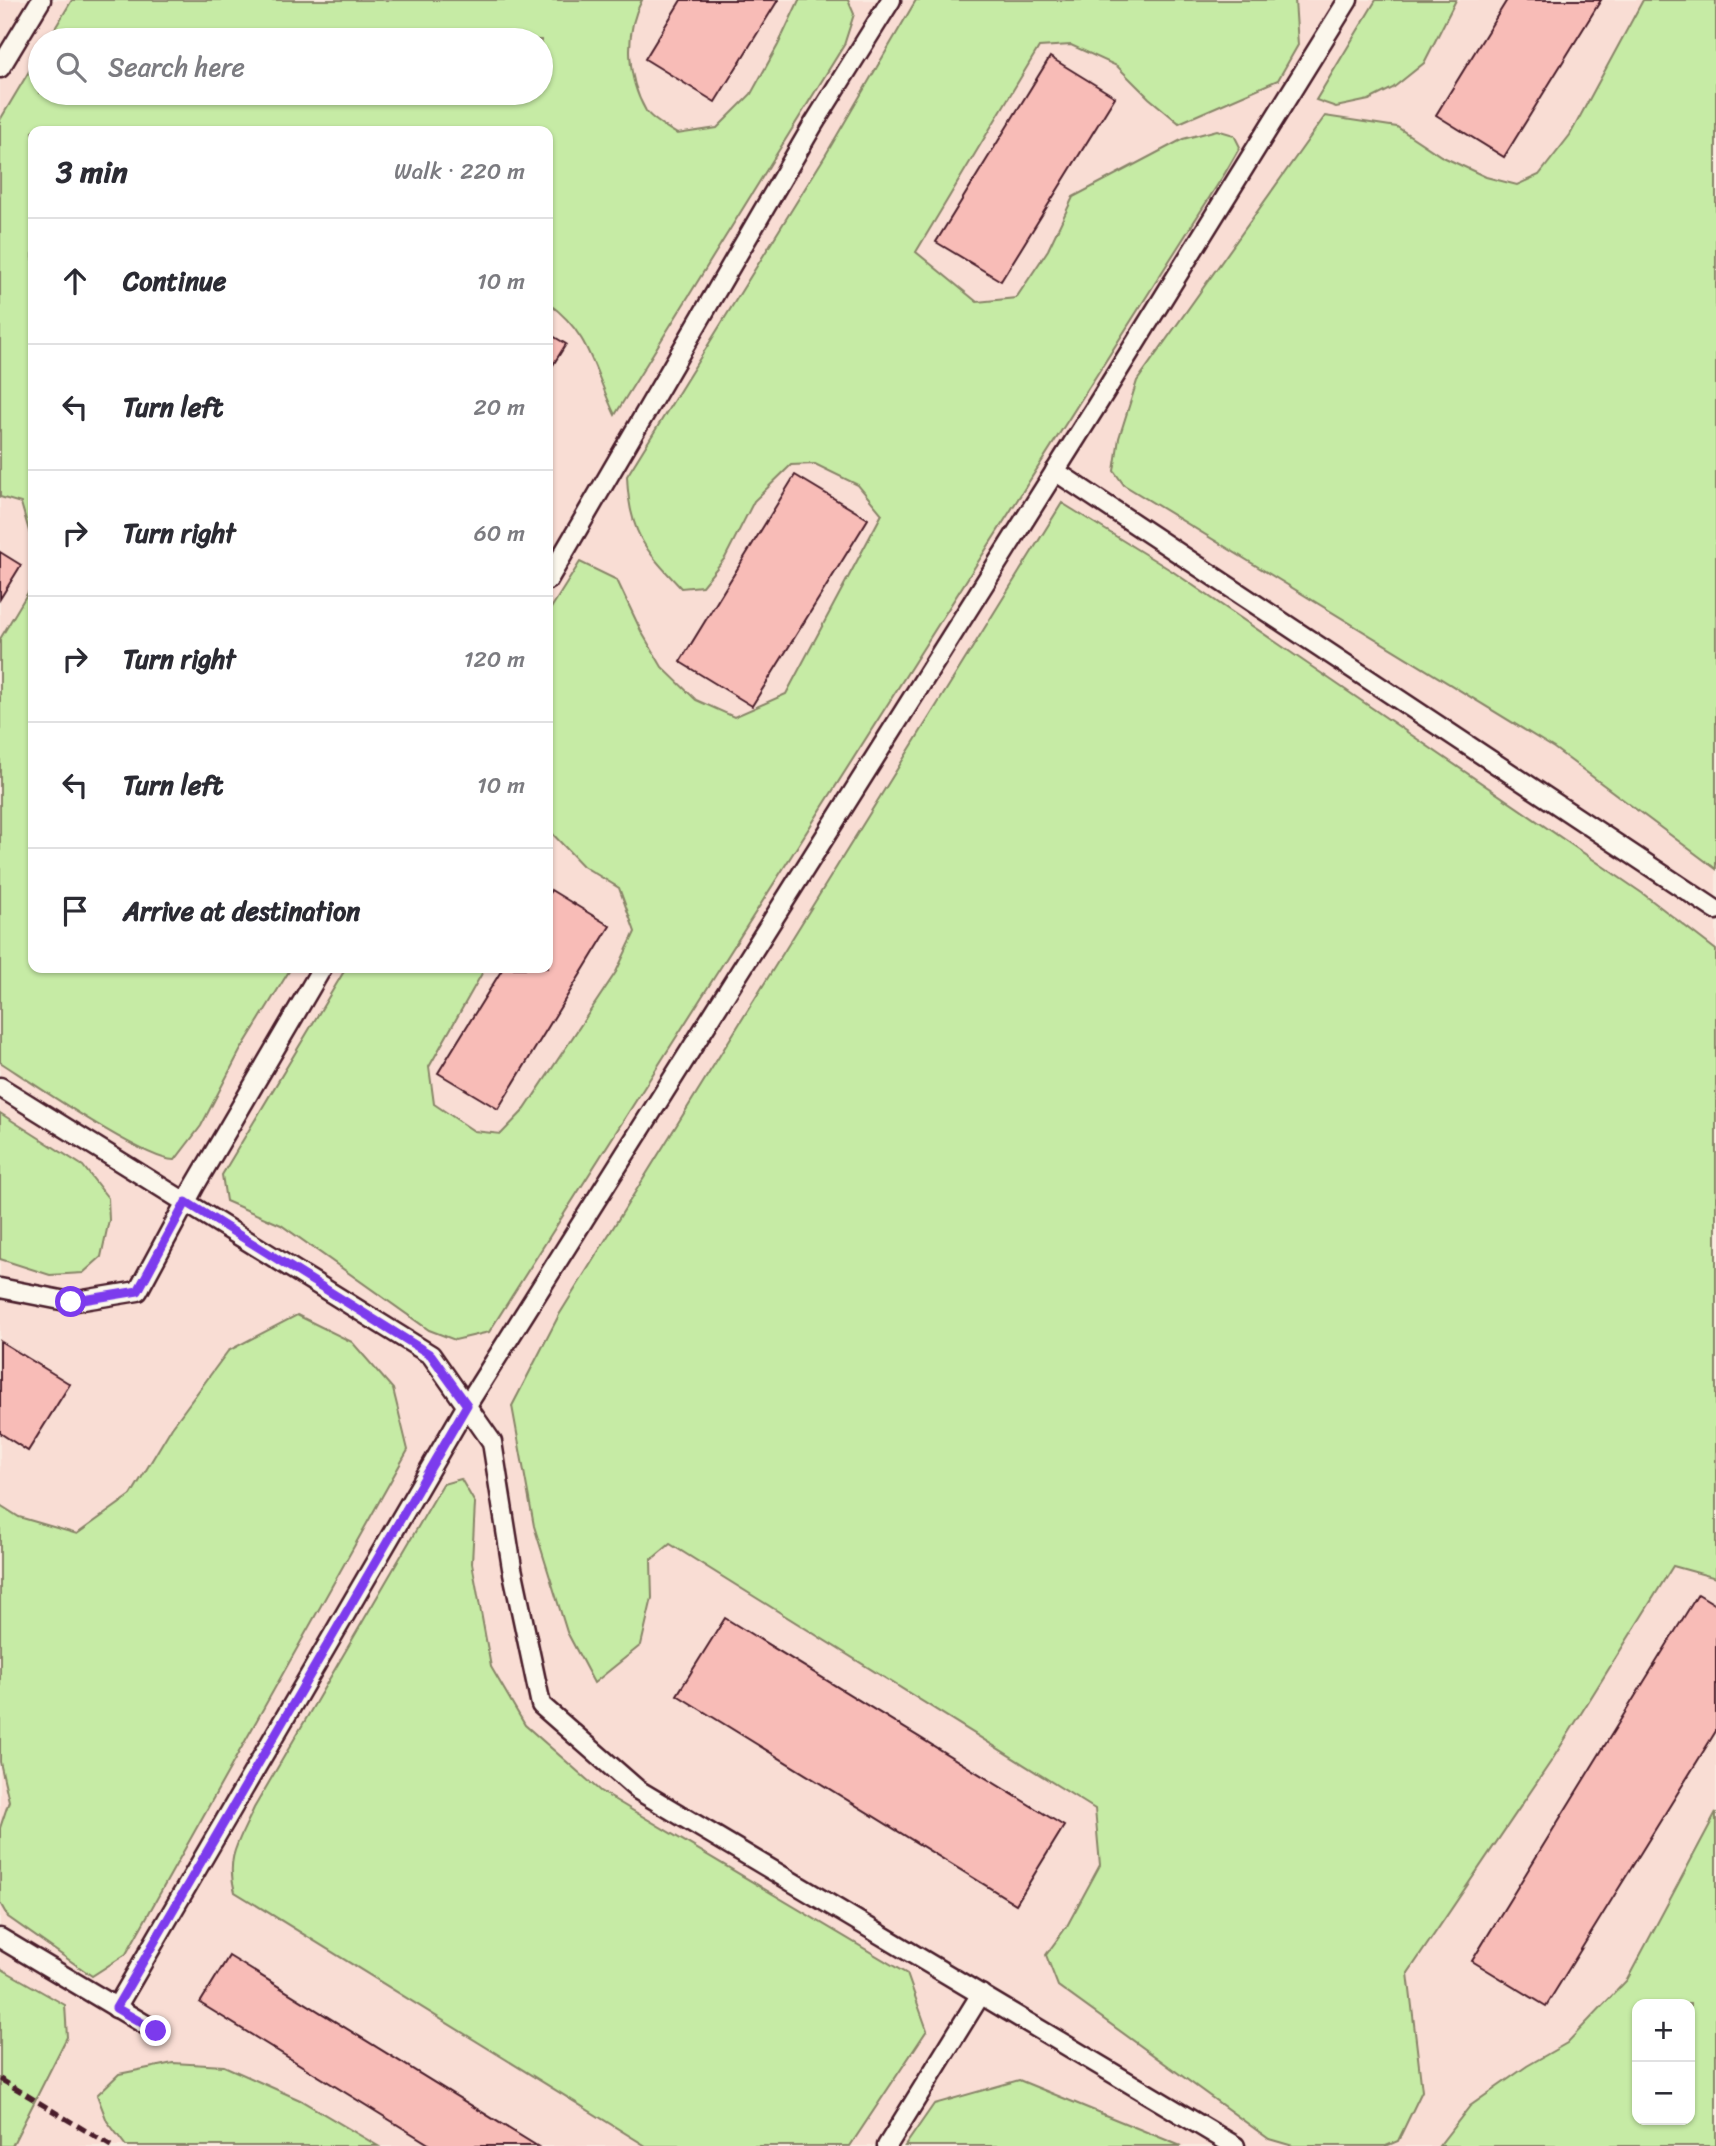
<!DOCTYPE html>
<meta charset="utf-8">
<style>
:root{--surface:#fff;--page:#f7f7f7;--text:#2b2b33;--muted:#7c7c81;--line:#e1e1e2}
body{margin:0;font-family:Sriracha,sans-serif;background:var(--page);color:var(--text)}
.controls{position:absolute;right:21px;bottom:21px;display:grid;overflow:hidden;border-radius:14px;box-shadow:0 2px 5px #0004}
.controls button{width:63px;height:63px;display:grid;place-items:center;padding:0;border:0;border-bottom:2px solid var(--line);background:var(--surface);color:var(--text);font:35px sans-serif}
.stop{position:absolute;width:21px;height:21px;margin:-16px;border:5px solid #7c3aed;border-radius:50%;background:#fff}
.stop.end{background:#7c3aed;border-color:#fff;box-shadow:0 2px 7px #0008}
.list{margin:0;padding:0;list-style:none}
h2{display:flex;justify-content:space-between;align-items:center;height:91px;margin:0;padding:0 28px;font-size:30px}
h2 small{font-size:23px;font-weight:400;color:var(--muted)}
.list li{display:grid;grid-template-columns:46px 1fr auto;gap:21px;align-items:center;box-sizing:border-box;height:126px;padding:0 28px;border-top:2px solid var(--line)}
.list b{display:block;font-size:26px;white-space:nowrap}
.list em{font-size:23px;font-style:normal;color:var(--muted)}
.icon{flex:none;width:38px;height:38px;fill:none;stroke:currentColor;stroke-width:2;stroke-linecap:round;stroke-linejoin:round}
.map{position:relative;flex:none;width:1716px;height:2146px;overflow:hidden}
.search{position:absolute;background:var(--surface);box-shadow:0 2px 5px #0004;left:28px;top:28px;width:525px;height:77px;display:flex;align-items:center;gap:18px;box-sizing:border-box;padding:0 24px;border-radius:38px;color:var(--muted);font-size:26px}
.panel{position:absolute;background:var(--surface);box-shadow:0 2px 5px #0004;left:28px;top:126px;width:525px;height:847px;border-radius:14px}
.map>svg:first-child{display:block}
.built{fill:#f9ddd4;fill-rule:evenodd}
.green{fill:#c6eba5;stroke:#888568;stroke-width:2;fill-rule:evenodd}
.building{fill:#f8bcb7;stroke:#4a1f2b;stroke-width:2}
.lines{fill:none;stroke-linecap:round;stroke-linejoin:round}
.lane-casing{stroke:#4a1f2b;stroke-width:23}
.lane{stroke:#fbf7ec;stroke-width:18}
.rail{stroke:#4a1f2b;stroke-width:5;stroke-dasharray:10 5;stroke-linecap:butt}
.route{stroke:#7c3aed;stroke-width:9}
</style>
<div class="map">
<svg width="1716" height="2146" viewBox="0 0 1716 2146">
<rect width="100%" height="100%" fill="#faebe1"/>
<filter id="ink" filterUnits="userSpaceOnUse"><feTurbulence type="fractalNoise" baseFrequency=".0143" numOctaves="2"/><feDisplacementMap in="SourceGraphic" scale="14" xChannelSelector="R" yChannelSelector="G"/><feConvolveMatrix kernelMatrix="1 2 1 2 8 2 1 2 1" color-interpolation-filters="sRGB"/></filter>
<g filter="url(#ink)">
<path class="built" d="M0,0H1716V2146H0ZM40,40H541V93H40ZM33,131H548V968H33ZM1637,2004H1690V2120H1637Z"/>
<g class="green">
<path d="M72,0H642C624,33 627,78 646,111C652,120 668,128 677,134L717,128L751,94L778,45L799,0H848L854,14L844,45L615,415C593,370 591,334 548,303V131H33V545L21,503L0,497V120L40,53V93H541V40H48Z"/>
<path d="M916,0H1295L1298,45L1278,80L1179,123L1149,98L1117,66L1071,45L1039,47L916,252L977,302L1016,298L1048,250L1073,197L1183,139L1217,130L1234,135L1240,147L1225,173L489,1332L455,1340L429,1330L281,1225L226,1201L222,1175L346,968H485L429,1067L434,1104L474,1131L501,1134L525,1109L616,972L635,932L619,888L583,866L548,829V613L580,562L617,580L641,631L662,667L696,700L734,717L786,694L882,514L858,485L815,464L791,465L754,501L725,558L702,586L681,588C644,549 629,532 627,476L825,156Z"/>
<path d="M1376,0H1456L1424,63L1393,88L1369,100L1336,107L1316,100Z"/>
<path d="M1643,0H1716V869L1554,748L1124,485L1114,471L1119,438L1137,381L1325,116L1397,127L1441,156L1486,177L1517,185L1539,175L1570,135Z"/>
<path d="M1062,503L1172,571L1642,893L1716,950V1578L1673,1566L1552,1760L1408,1973L1422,2091L1398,2141L1386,2146H1293L1269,2139L1058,1986L1046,1955L1067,1926L1100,1865L1095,1809L670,1544L651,1560L652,1598L641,1645L594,1683L567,1632L534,1526L512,1406L559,1315Z"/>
<path d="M33,584V968H291L240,1051L201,1126L175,1160C147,1162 31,1082 0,1062V639Z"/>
<path d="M0,1113L83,1166L108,1198L109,1220L101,1257L83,1273L50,1275L0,1259Z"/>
<path d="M297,1315L352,1342L393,1389L408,1450L126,1954L92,1976L8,1917L0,1903V1828L9,1801L0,1762V1505L19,1517L77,1534L131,1495L172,1427L228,1351Z"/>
<path d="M461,1479L475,1503L472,1563L491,1667L525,1725L600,1791L907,1974L927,2030L850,2146H646L235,1892C225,1856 240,1840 254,1808L443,1484Z"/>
<path d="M1716,1813V2146H1439L1470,2106L1527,2066L1567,2043L1627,1980ZM1637,2004H1690V2120H1637Z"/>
<path d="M0,1968L65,2005L67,2037L12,2146H0Z"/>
<path d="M173,2063L224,2066L300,2100L378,2146H126L107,2121L97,2095L119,2074Z"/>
<path d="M1019,2080L1181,2146H905L934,2104Z"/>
</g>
<g class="building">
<path d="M681,0H778L715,102L645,59Z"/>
<path d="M1507,0H1601L1504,157L1436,115Z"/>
<path d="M1050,57L1115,97L1001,281L936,242Z"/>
<path d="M548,333L566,344L548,373Z"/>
<path d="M795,475L868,519L752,706L680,662Z"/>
<path d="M0,552L21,565L0,599Z"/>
<path d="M551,890L610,926L498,1109L438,1073L503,968H548V895Z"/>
<path d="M0,1341L70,1384L28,1451L0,1433Z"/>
<path d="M1698,1594L1716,1605V1731L1546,2006L1472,1961Z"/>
<path d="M725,1618L1064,1826L1016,1904L677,1695Z"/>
<path d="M229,1956L537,2146H432L200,2003Z"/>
</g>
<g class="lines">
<g class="lane-casing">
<g id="lane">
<path d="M0,68L41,0"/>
<path d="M1055,471L1716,910"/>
<path d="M548,580L813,125L891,0"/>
<path d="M0,1087L431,1355L492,1442L512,1568L541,1705L638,1790L1235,2146"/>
<path d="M0,1288L71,1302L138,1291L194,1187L322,968"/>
<path d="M0,1938L156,2031"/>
<path d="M116,2008L467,1405L1095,408L1348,0"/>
<path d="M887,2146L981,1994"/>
</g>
</g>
<use href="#lane" class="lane"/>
<path class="rail" d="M0,2079L111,2146"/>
</g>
</g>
<g class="lines" filter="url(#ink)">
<path class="route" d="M71,1302L138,1291L186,1202L431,1355L467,1405L116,2008L156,2031"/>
</g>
</svg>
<div class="controls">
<button>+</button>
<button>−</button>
</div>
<div class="stop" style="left:71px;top:1302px"></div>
<div class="stop end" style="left:156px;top:2031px"></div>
<div class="search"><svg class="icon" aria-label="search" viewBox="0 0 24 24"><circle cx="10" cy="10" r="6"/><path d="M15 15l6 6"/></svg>Search here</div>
<section class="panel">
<h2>3 min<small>Walk · 220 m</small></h2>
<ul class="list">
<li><svg class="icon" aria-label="ahead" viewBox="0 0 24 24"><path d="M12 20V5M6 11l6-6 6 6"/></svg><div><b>Continue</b></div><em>10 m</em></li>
<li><svg class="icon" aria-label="left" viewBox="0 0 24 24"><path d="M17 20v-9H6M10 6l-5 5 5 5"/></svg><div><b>Turn left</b></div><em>20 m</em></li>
<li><svg class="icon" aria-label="right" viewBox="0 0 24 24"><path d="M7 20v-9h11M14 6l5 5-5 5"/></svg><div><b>Turn right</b></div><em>60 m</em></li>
<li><svg class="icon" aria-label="right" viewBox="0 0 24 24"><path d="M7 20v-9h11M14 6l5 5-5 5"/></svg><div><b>Turn right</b></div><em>120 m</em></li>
<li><svg class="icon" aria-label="left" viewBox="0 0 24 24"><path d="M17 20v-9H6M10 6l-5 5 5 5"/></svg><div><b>Turn left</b></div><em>10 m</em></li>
<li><svg class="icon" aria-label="arrive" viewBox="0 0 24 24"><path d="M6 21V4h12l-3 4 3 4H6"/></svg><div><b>Arrive at destination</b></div></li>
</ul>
</section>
</div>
